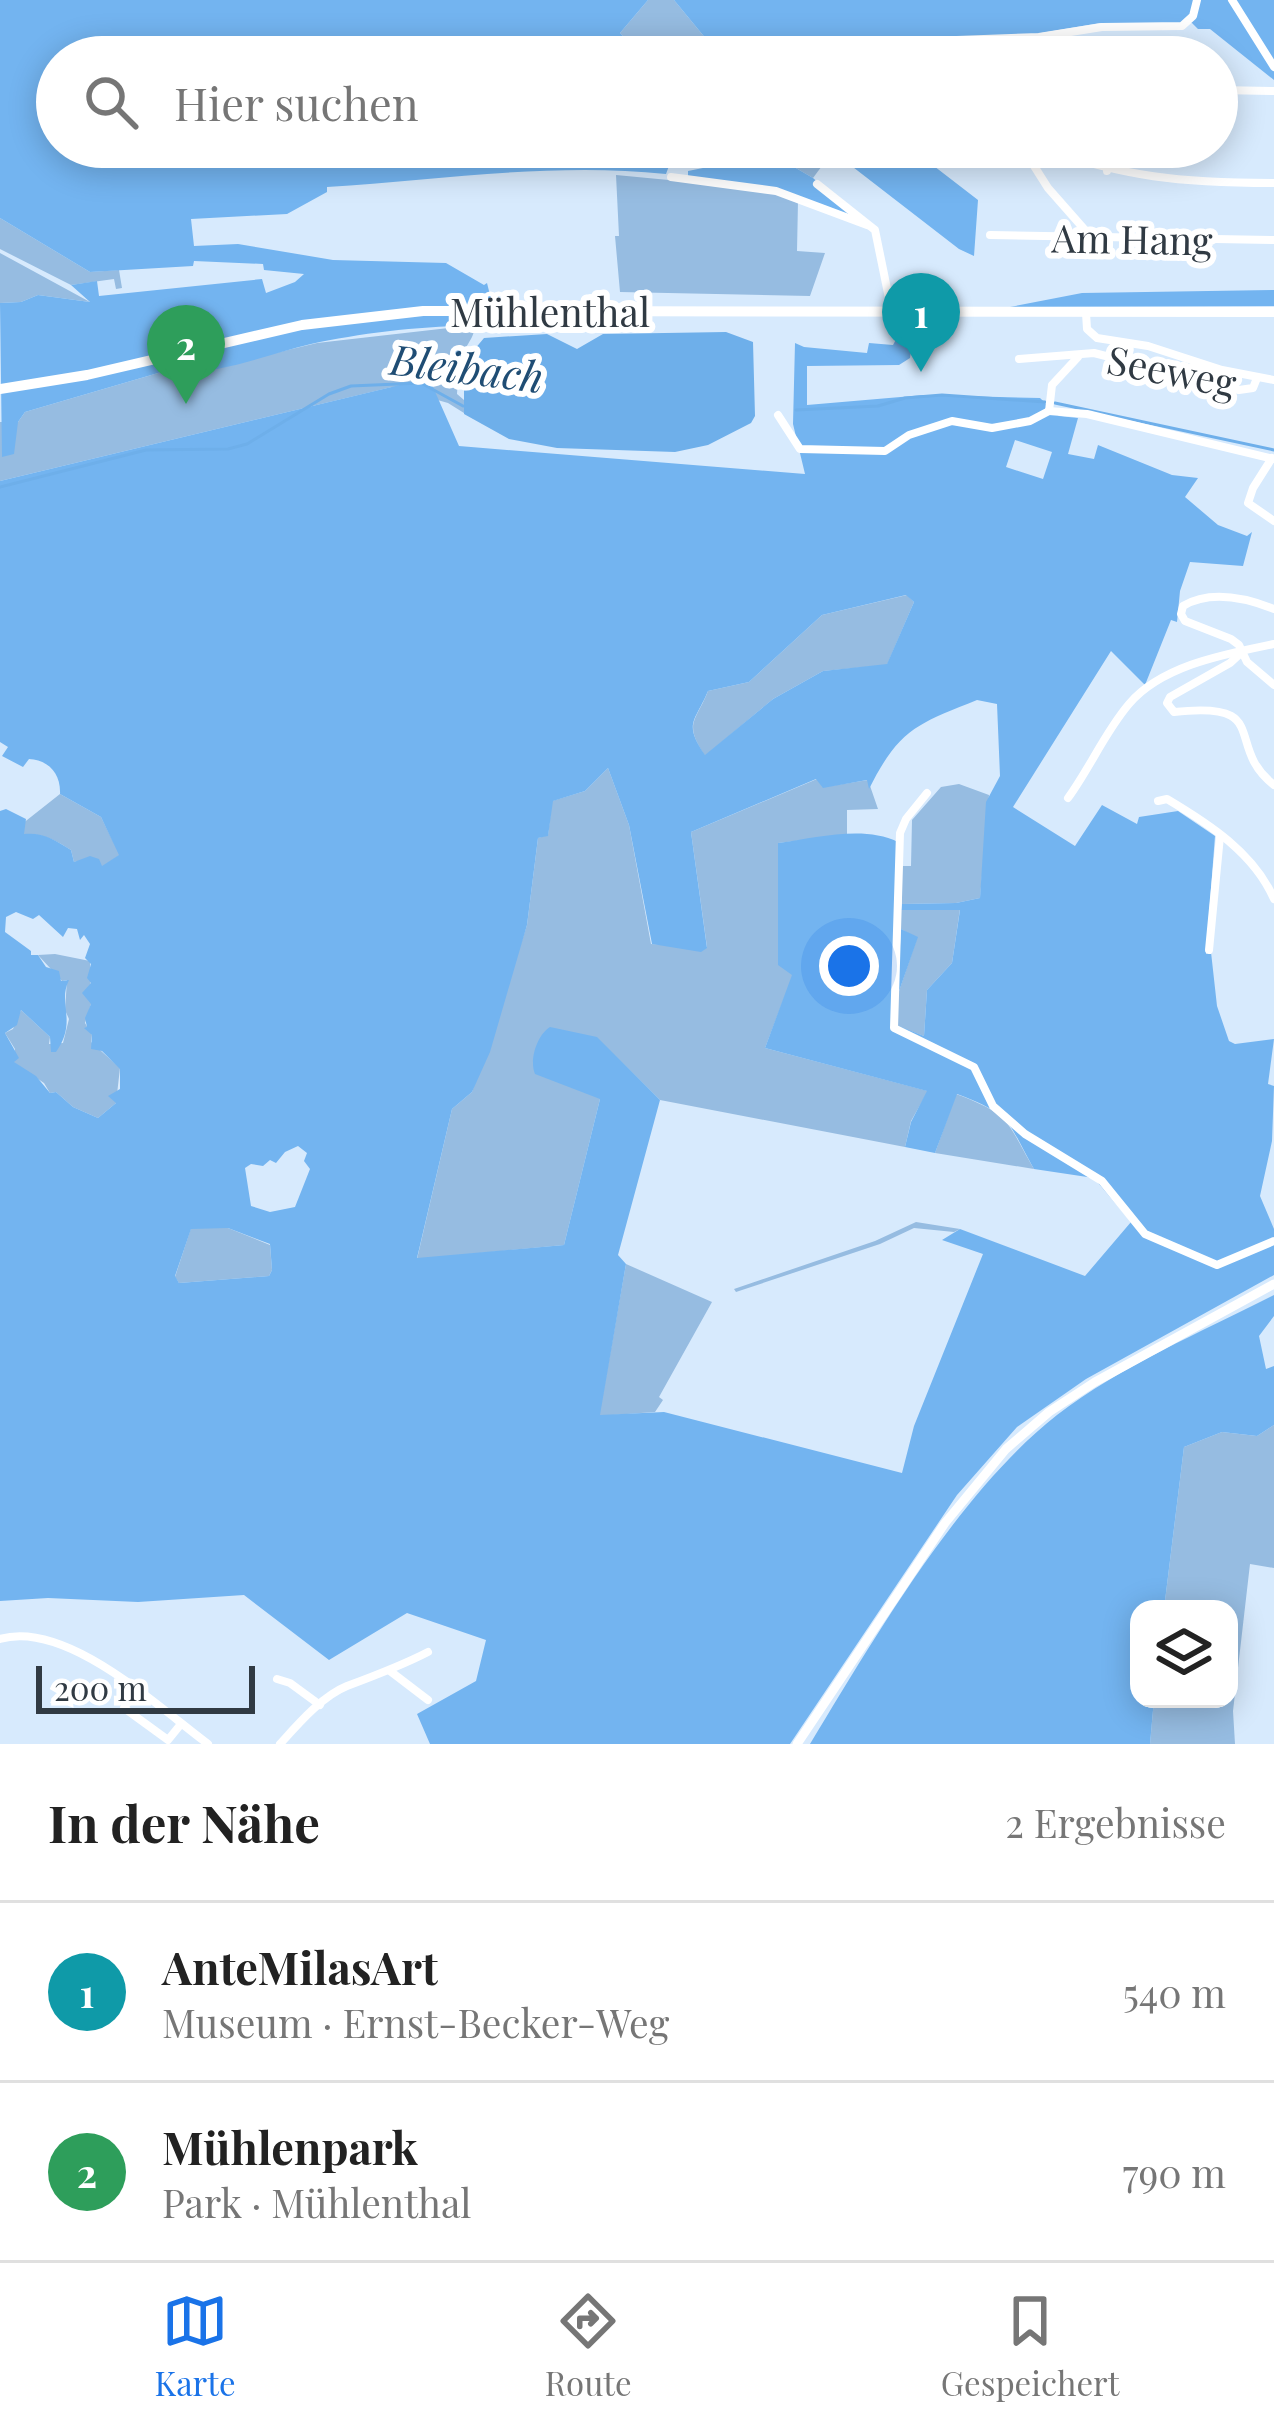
<!DOCTYPE html>
<html lang="de">
<meta charset="utf-8">
<style>
:root{--surface:#fff;--page:#f2f2f2;--text:#222;--muted:#767676;--line:#e0e0e0;--accent:#1a73e8}
body{margin:0;font-family:"Playfair Display",serif;background:var(--page);color:var(--text)}
.controls{position:absolute;right:36px;bottom:36px;display:grid;overflow:hidden;border-radius:24px;box-shadow:0 6px 30px #0003}
.controls button{width:108px;height:108px;display:grid;place-items:center;padding:0;border:0;border-bottom:3px solid var(--line);background:var(--surface);color:var(--text);font:60px sans-serif}
.scale{position:absolute;left:36px;bottom:30px;width:219px;box-sizing:border-box;padding-left:12px;border:6px solid #303a43;border-top:0;font-size:33px;line-height:42px;white-space:nowrap;color:#303a43;-webkit-text-stroke:9px #fff;paint-order:stroke}
.you{position:absolute;left:849px;top:966px;width:42px;height:42px;margin:-30px;border:9px solid #fff;border-radius:50%;background:#1a73e8;box-shadow:0 0 0 18px #1a73e833}
.badge{display:grid;place-items:center;width:78px;height:78px;border-radius:50%;background:var(--accent);color:#fff;font-size:39px;font-weight:700}
.pin{position:absolute;translate:-50% -99px;filter:drop-shadow(0 3px 6px #0008)}
.pin::after{content:'';position:absolute;top:63px;width:42px;height:36px;background:inherit;clip-path:polygon(0 0,100% 0,50% 100%)}
.list{margin:0;padding:0;list-style:none}
h2{display:flex;justify-content:space-between;align-items:center;height:156px;margin:0;padding:0 48px;font-size:51px}
h2 small{font-size:39px;font-weight:400;color:var(--muted)}
.list li{display:grid;grid-template-columns:78px 1fr auto;gap:36px;align-items:center;box-sizing:border-box;height:180px;padding:0 48px;border-top:3px solid var(--line)}
.list b{display:block;font-size:45px;white-space:nowrap}
.list p{margin:0;font-size:39px;white-space:nowrap;color:var(--muted)}
.list em{font-size:39px;font-style:normal;color:var(--muted)}
.icon{flex:none;width:66px;height:66px;fill:none;stroke:currentColor;stroke-width:2;stroke-linecap:round;stroke-linejoin:round}
.map{position:relative;flex:none;width:1274px;height:1744px;overflow:hidden}
.search{position:absolute;background:var(--surface);box-shadow:0 6px 30px #0003;left:36px;right:36px;top:36px;height:132px;display:flex;align-items:center;gap:30px;box-sizing:border-box;padding:0 42px;border-radius:66px;color:var(--muted);font-size:45px}
.sheet{height:516px;background:var(--surface)}
nav{display:flex;justify-content:space-around;align-items:center;box-sizing:border-box;height:168px;border-top:3px solid var(--line);background:var(--surface);font-size:33px;color:var(--muted)}
nav a{display:grid;justify-items:center;gap:6px}
nav .on{color:var(--accent)}
.map>svg:first-child{display:block}
.green{fill:#96bce1}
.forest{fill:#73b4f0;fill-rule:evenodd}
.water{fill:#6eafea}
.lines{fill:none;stroke-linecap:round;stroke-linejoin:round}
.stream{stroke:#6eafea;stroke-width:3}
.minor{stroke:#fff;stroke-width:8}
.tertiary{stroke:#fff;stroke-width:9}
.primary{stroke:#fff;stroke-width:10}
.labels{text-anchor:middle;dominant-baseline:central;stroke-width:12;stroke-linejoin:round;paint-order:stroke}
.street-label{font-size:39px;fill:#303a43;stroke:#fff}
.water-label{font-size:42px;font-style:italic;fill:#1f4d74;stroke:#fff}
</style>
<div class="map">
<svg width="1274" height="1744" viewBox="0 0 1274 1744">
<rect width="100%" height="100%" fill="#d7eafd"/>
<g class="green">
<path d="M648,0H674L721,57H644L620,33Z"/>
<path d="M760,147H827L833,151L813,178Z"/>
<path d="M616,175L753,188L798,201L797,251L825,253L810,296L620,292L615,236H619Z"/>
<path d="M0,218L90,272L119,270L122,288L116,289L114,279L71,285L0,249Z"/>
<path d="M0,253L90,302L38,295L21,302L0,303Z"/>
<path d="M475,325C474,341 463,347 459,362C457,372 458,384 457,394L464,400V413L448,403L392,387L0,481V422H18L25,412L165,371L187,374L317,343Z"/>
<path d="M907,595L914,602L887,665L823,671L773,699L705,756C683,722 696,722 708,691L749,682L822,615Z"/>
<path d="M608,768L629,825L651,944L707,947L691,832L817,779L824,787L868,780L878,809L847,810V835L778,843L793,975L765,1048L928,1091L911,1121L905,1147L660,1100L597,1038L600,1099L564,1245L417,1259L452,1109L472,1092L527,925L538,838L548,835L552,801L585,791Z"/>
<path d="M959,784L989,795L980,898L956,903L902,904V866H911L912,820L941,787Z"/>
<path d="M60,794L101,817L120,855L102,867L83,860L74,862L71,850C57,841 41,832 24,835L22,824Z"/>
<path d="M960,909L952,963L927,990L924,1036L897,1026V997L917,938L901,929V910Z"/>
<path d="M55,954L90,961L91,1004L85,1023L92,1035L91,1042L120,1068L116,1103L98,1118L73,1107L56,1092L50,1093L44,1083L13,1062L15,1049L5,1033L13,1029L21,1010L50,1037L49,1044L63,1043L69,1019L65,1010L67,980L62,981L38,955Z"/>
<path d="M956,1094C1012,1115 1006,1121 1034,1169L935,1153Z"/>
<path d="M916,1222L960,1229L954,1232L914,1228L880,1244L736,1292L734,1289L875,1241Z"/>
<path d="M191,1228H228L270,1245L272,1270L269,1276L179,1283L175,1277Z"/>
<path d="M626,1264L712,1302L659,1397L663,1400L655,1412L599,1416Z"/>
<path d="M1274,1425V1568L1250,1564L1233,1711L1235,1744H1150L1154,1699H1229V1609H1164L1184,1447L1222,1432L1257,1436Z"/>
</g>
<g class="forest">
<path d="M0,0H648L620,33L644,57H57V147H676L666,174C552,162 441,180 327,187V192L287,214L191,219L194,246L238,244L333,260L446,263L484,285L487,283L498,327C441,323 367,332 311,344C265,355 212,378 165,371L25,412L18,422L14,454L2,457L0,303L21,302L38,295L90,302L71,285L97,281L99,296L262,279L266,293L295,282L304,274L264,270L263,264L194,261L193,266L90,272L0,218Z"/>
<path d="M674,0H1274V80L1210,29H1198L1192,23H1100L1035,34L930,40L927,57H721Z"/>
<path d="M710,147H760L813,178L856,217L787,193L688,179V171L713,166Z"/>
<path d="M827,147H929L930,163L978,200L974,256L959,249Z"/>
<path d="M1274,290V306L1010,307L1082,293Z"/>
<path d="M899,334L913,336L910,358L899,365L807,366V405L924,395L1040,398L1059,416L1078,418L1068,454L1094,459L1098,445L1172,475L1198,478L1185,497L1218,525L1247,536L1252,532L1243,566L1190,562L1180,591L1177,622L1171,620L1145,685L1111,651L1013,807L1075,846L1102,805L1137,824L1139,817L1178,811L1215,836L1206,954L1211,952L1217,1006L1229,1041L1235,1044L1274,1039L1268,1084L1274,1086L1272,1141L1260,1196L1274,1229V1275L1086,1379L1017,1427L957,1495L790,1744H430L417,1714L476,1681L486,1640L407,1613L329,1660L244,1595L138,1602L48,1598L0,1601V811L6,809L26,819L24,834C43,832 55,840 71,850L74,862L90,856L99,859L102,866L119,855L101,817L60,794C61,774 49,760 29,759L23,767L2,756L8,747L0,742V481L429,378L459,446L805,474L793,424L795,343L804,347L867,353L869,343L893,345ZM1015,440L1052,452L1043,479L1006,467ZM906,595L914,602L887,664L823,671L773,699L705,755C683,723 695,722 708,691L749,682L822,615ZM977,700L997,704L1000,776L986,802L980,898L956,903L902,904L901,910H960L952,963L927,990L924,1036L891,1023L898,842C864,825 816,838 778,843V965L792,975L765,1048L927,1091L911,1122L905,1147L935,1153L957,1094C1013,1115 1007,1121 1034,1169L1094,1178L1131,1222L1085,1276L960,1229L942,1240L983,1254L914,1426L902,1473L664,1412L600,1415L626,1264L618,1255L660,1100L597,1037L550,1027C537,1035 529,1060 535,1074L600,1099L564,1245L417,1258L452,1109L472,1092L490,1052L527,925L538,838L548,836L553,801L585,791L608,768L629,825L652,944L701,952L707,948L691,832L816,779L823,788L867,780L869,789C899,729 917,724 977,700ZM16,912L33,919L39,915L63,937L68,928L77,929L80,940L84,935L90,944L85,958L91,964L87,978L91,983L82,993L91,1004L85,1018L87,1027L84,1028L92,1035L91,1049L102,1051L120,1069V1089L108,1096L116,1103L98,1118L73,1107L56,1092L50,1093L36,1076L14,1062L19,1058L5,1033L17,1025L21,1010L50,1037L51,1052H56C78,1021 57,1004 69,980L61,981L59,971L46,967L38,955H31V951L5,932L6,917ZM298,1146L307,1153L304,1161L310,1169L295,1207L270,1212L251,1206L245,1168L251,1164L263,1166L270,1160L276,1163L285,1152ZM228,1228L270,1244L272,1270L269,1276L179,1283L175,1276L191,1229Z"/>
<path d="M901,929L918,937L897,997Z"/>
<path d="M1274,1295V1316L1259,1336L1266,1369L1274,1366V1425L1257,1436L1222,1432L1184,1447L1164,1609H1139V1699H1154L1150,1744H810C875,1637 959,1492 1057,1415C1122,1365 1202,1332 1274,1295Z"/>
</g>
<path class="water" d="M726,332L753,342L755,416L751,423L708,445L675,452L557,448L509,439L464,414V362L484,338L547,334L577,349L603,334Z"/>
<g class="lines">
<g class="stream">
<path d="M1055,403L1274,450"/>
<path d="M796,410L878,406L905,398L942,395L1045,402"/>
<path d="M0,487L146,450L228,449L247,444L329,394L351,386L421,383L463,406"/>
</g>
<g class="minor">
<path d="M1232,0L1274,67"/>
<path d="M1015,45V57"/>
<path d="M929,57V41L1039,37L1102,27L1182,26L1193,16L1197,0"/>
<path d="M1217,90L1274,91"/>
<path d="M1022,147L1048,188L1092,238"/>
<path d="M1036,147C1127,177 1179,183 1274,183"/>
<path d="M1106,147L1107,171"/>
<path d="M671,177L776,191L867,225"/>
<path d="M817,184L875,230L892,313"/>
<path d="M990,235L1274,240"/>
<path d="M1086,313L1087,329L1097,338L1148,346L1222,370L1274,380"/>
<path d="M1019,359L1094,353L1239,390L1253,388L1257,378"/>
<path d="M1049,411L1087,414L1274,459"/>
<path d="M1049,411L1052,385L1078,357"/>
<path d="M778,415L800,449L885,451L909,435L952,421L992,428L1030,421L1049,411"/>
<path d="M1272,458L1253,488L1248,503L1274,521"/>
<path d="M1274,609C1246,598 1210,590 1183,606L1181,614L1185,621L1231,639L1239,645L1247,662L1274,685"/>
<path d="M1242,652L1230,663L1170,697L1167,703L1174,712C1274,701 1223,745 1274,785"/>
<path d="M927,793L906,819L900,833L894,1028L974,1067L993,1106L1025,1134L1102,1181L1145,1234L1217,1265L1274,1241"/>
<path d="M1068,798C1090,768 1105,732 1129,704C1162,665 1226,654 1274,644"/>
<path d="M1158,801L1167,799C1209,824 1254,853 1274,899"/>
<path d="M1209,950L1220,836"/>
<path d="M0,1639C66,1620 157,1706 208,1744"/>
<path d="M390,1671L428,1700"/>
<path d="M277,1679L290,1683L320,1705"/>
<path d="M135,1691L124,1708L168,1740L181,1724"/>
<path d="M280,1744C298,1724 322,1696 347,1686C374,1676 401,1666 428,1652"/>
</g>
<path class="tertiary" d="M797,1744L945,1523L1006,1449L1049,1412L1095,1382L1274,1284"/>
<path class="primary" d="M0,389L87,375L302,325L423,311L1274,312"/>
</g>
<g class="labels">
<g class="street-label">
<text transform="translate(1132 238) rotate(1)">Am Hang</text>
<text x="550" y="311">Mühlenthal</text>
<text transform="translate(1172 370) rotate(11)">Seeweg</text>
</g>
<g class="water-label">
<text transform="translate(467 367) rotate(7)">Bleibach</text>
</g>
</g>
</svg>
<div class="controls">
<button><svg class="icon" aria-label="layers" viewBox="0 0 24 24"><path d="M12 4l9 5-9 5-9-5zM3 14l9 5 9-5"/></svg></button>
</div>
<div class="scale">200 m</div>
<div class="you"></div>
<div class="pin badge" style="left:921px;top:372px;background:#0f9aa8">1</div>
<div class="pin badge" style="left:186px;top:404px;background:#2e9e5b">2</div>
<div class="search"><svg class="icon" aria-label="search" viewBox="0 0 24 24"><circle cx="10" cy="10" r="6"/><path d="M15 15l6 6"/></svg>Hier suchen</div>
</div>
<section class="sheet">
<h2>In der Nähe<small>2 Ergebnisse</small></h2>
<ul class="list">
<li><span class="badge" style="background:#0f9aa8">1</span><div><b>AnteMilasArt</b><p>Museum · Ernst-Becker-Weg</p></div><em>540 m</em></li>
<li><span class="badge" style="background:#2e9e5b">2</span><div><b>Mühlenpark</b><p>Park · Mühlenthal</p></div><em>790 m</em></li>
</ul>
</section>
<nav>
<a class="on"><svg class="icon" aria-label="map" viewBox="0 0 24 24"><path d="M3 6l6-2 6 2 6-2v14l-6 2-6-2-6 2zM9 4v14M15 6v14"/></svg>Karte</a>
<a><svg class="icon" aria-label="directions" viewBox="0 0 24 24"><path d="M12 3l9 9-9 9-9-9zM9 14v-3h6M13 9l2 2-2 2"/></svg>Route</a>
<a><svg class="icon" aria-label="saved" viewBox="0 0 24 24"><path d="M7 4h10v16l-5-4-5 4z"/></svg>Gespeichert</a>
</nav>
